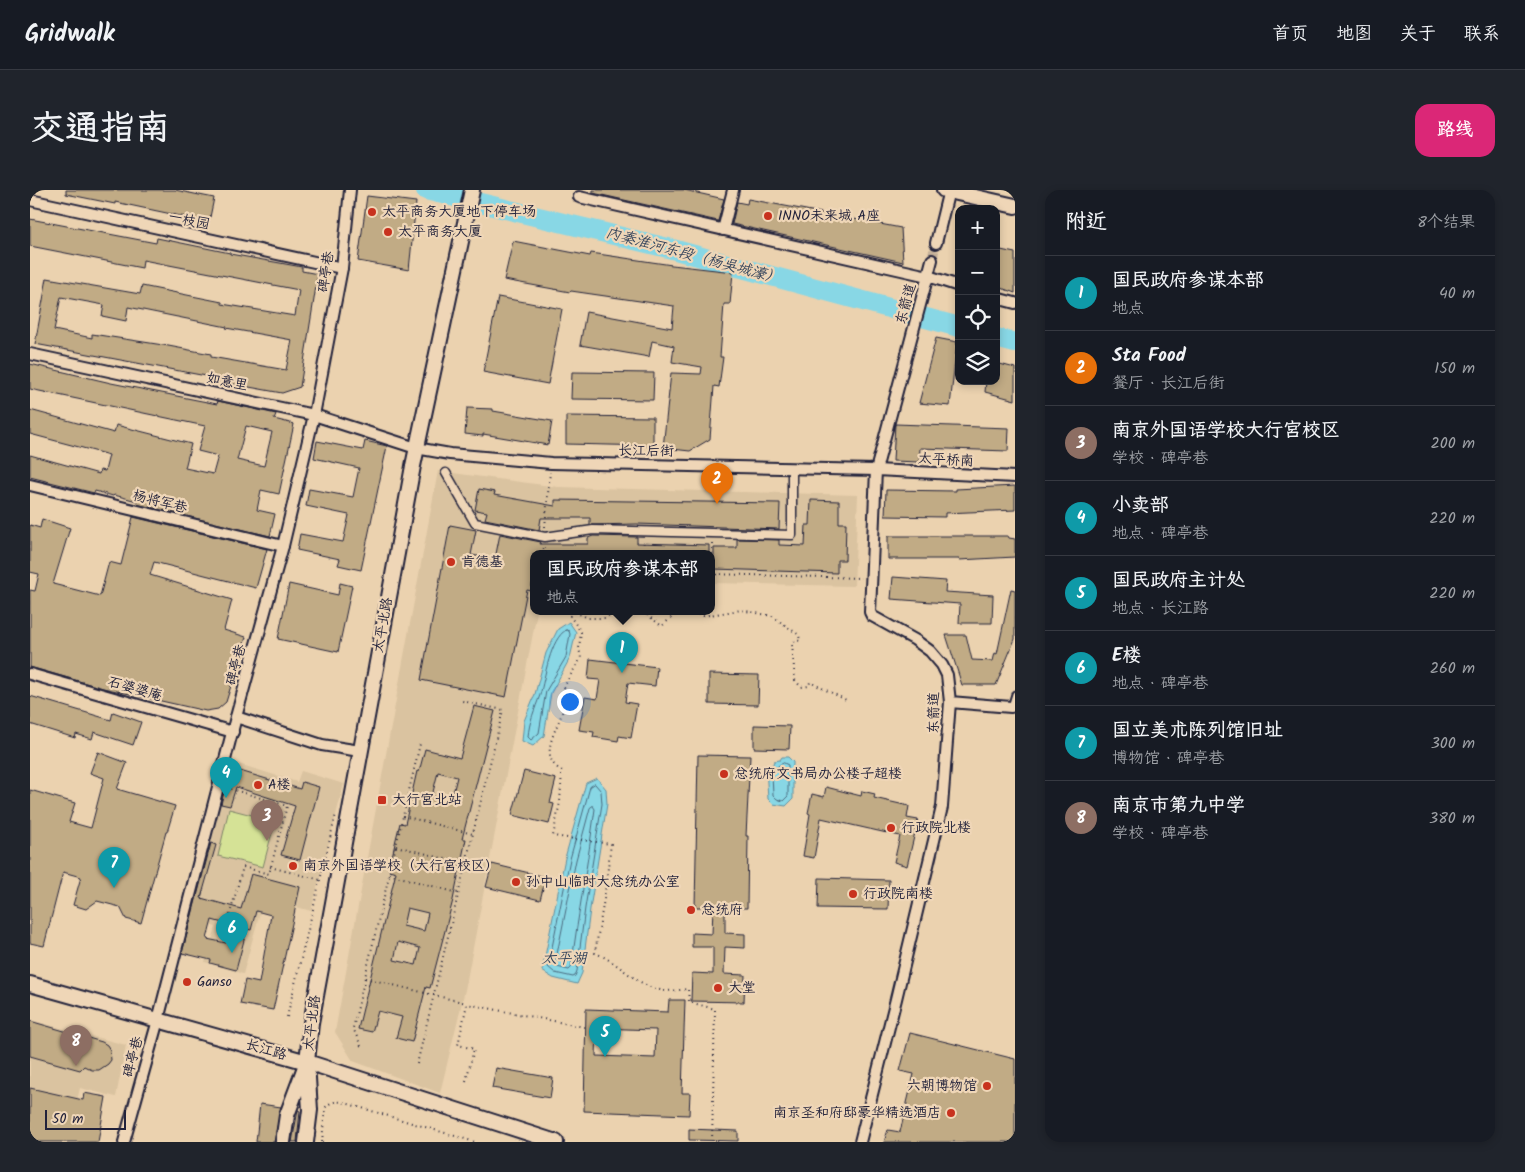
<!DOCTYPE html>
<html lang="zh">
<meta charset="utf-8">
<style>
:root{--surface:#171b24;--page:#20242c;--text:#f1f3f6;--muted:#9ea1a6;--line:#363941;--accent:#db2777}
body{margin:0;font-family:Kalam,"LXGW WenKai TC",sans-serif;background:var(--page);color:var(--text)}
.controls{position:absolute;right:15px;top:15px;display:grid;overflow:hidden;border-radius:10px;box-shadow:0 2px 8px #0003}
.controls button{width:45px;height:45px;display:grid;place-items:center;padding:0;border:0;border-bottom:1px solid var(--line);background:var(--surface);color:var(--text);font:25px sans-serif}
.scale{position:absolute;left:15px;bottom:12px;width:81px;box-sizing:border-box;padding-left:5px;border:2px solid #22223b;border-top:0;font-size:14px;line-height:18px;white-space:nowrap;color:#22223b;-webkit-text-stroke:4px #efd6b7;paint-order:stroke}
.you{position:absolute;left:539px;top:511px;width:18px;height:18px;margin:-12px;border:4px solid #fff;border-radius:50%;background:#1a73e8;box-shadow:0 0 0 8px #1a73e833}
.badge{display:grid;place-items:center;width:32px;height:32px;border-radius:50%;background:var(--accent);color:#fff;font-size:16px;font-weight:700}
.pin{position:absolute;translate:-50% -41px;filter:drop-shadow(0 1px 2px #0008)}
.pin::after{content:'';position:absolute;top:26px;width:18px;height:15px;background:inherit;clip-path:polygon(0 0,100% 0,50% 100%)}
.popup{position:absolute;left:500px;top:360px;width:185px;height:65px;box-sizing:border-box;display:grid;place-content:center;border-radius:10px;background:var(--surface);filter:drop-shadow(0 1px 4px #0005);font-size:16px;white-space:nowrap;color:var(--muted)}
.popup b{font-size:19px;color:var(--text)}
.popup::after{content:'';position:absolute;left:50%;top:100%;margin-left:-10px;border:10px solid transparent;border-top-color:var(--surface)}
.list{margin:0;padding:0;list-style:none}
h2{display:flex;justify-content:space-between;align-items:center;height:65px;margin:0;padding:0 20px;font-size:21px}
h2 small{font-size:16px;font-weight:400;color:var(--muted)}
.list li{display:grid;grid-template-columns:32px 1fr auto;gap:15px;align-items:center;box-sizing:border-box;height:75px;padding:0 20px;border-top:1px solid var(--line)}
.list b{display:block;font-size:19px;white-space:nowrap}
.list p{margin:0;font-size:16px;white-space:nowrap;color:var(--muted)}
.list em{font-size:16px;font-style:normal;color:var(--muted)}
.icon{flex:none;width:28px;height:28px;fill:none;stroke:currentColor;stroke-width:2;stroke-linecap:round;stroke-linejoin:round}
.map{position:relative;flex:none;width:985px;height:952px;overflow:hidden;border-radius:15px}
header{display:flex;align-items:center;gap:30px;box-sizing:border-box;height:70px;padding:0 25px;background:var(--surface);border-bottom:1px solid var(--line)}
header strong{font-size:24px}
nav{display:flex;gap:28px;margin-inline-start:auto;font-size:18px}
.intro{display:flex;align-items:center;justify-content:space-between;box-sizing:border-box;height:120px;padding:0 30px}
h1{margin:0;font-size:35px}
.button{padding:12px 22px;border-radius:15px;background:var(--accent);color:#fff;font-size:18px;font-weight:700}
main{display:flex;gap:30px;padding:0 30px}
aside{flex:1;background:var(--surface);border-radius:15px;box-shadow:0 2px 8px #0003}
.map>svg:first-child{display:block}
.built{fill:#dac3a0}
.green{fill:#d5e296;stroke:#7c8268}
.water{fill:#88d7e5;stroke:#5f8fa1}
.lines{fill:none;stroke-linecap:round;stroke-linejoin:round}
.shore{stroke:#4b6a7f;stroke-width:1}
.river{stroke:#88d7e5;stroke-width:20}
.building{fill:#c1ab85;stroke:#22223b;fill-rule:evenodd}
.minor-tunnel{stroke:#c3af98;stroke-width:10;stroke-dasharray:10 5;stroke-linecap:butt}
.service-casing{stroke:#22223b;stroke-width:9}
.pedestrian-casing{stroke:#22223b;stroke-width:11}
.minor-casing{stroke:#22223b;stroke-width:14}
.secondary-casing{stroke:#22223b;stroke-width:18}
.path{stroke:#22223b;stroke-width:2;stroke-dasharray:1 4;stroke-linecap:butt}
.service{stroke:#efd6b7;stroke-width:5}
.pedestrian{stroke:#efd6b7;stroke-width:8}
.minor{stroke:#efd6b7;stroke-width:10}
.secondary{stroke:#efd6b7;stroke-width:14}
.poi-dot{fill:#c8321e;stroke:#efd6b7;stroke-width:2}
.labels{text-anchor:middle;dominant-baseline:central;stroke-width:4.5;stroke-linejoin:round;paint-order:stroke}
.poi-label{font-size:14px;fill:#22223b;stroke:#efd6b7;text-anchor:start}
.street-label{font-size:14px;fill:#22223b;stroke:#efd6b7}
.water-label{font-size:15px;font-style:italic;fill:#36465d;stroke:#efd6b7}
</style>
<header>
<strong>Gridwalk</strong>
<nav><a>首页</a><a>地图</a><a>关于</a><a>联系</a></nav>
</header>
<div class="intro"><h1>交通指南</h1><a class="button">路线</a></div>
<main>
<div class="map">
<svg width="985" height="952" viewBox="0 0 985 952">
<rect width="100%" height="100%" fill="#ebd2af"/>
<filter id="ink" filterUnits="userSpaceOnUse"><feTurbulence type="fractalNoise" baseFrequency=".02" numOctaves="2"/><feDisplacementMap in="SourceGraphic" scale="10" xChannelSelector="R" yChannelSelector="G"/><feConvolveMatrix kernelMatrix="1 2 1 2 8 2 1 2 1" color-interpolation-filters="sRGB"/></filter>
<g filter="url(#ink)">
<g class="built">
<path d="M408,281L528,297L828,305L824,396L681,393V364H503V422H507L435,800L410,903L323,871L305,842Z"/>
<path d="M196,570L267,592L271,581L314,594L281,721L234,708L213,784L175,772L186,737L155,727Z"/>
<path d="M0,830L96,855L86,907L50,898L37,952H0Z"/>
</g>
<path class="green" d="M199,619L245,631L233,677L188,666Z"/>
<g class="water">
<path d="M539,432L546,442L540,468L521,503L514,546L503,556L492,551L494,531L505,504L516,463L528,439Z"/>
<path d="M752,567H758L763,572V609L756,616L743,614L738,609L736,577L742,576L744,571L750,570Z"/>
<path d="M567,588L576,599L577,614L560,719L552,783L547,794L523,788L512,781L535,668L556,593Z"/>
</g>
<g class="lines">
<g class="shore">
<path d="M536,440L539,441L540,444L536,467L516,501L509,543L501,550L498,547C499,532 505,519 510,505C515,488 520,449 536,440Z"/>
<path d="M754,573L758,575V606L753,611L747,609L743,605L742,583L748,576Z"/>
<path d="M565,594L571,601L572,614L555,718L547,781L545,786L543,787L525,783L518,777L540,669L560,597Z"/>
<path d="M563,616L565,619C558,672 548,725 541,778L539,780L527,777L525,774L546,670L560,618Z"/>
</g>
<g class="river">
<path d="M396,0L642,59L929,137"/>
<path d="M966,148L985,153"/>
</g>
</g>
<g class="building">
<path d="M36,0H145L184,8L179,32L85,12V14L36,4Z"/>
<path d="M563,0H654L694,9L688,31L563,3Z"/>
<path d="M337,6L386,12L379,80L328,71Z"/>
<path d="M718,9L871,38L873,72L702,34L707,12L717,14Z"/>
<path d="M0,29L126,53L127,48L200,63V64L272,77V81L288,84L270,197L252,203L186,191L187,188L5,154L17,88L110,104L112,96L192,112V114L265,126L269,100L113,70L112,78L0,56ZM31,107L74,115L72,126L96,131L98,117L197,137L196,138L262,150L256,180L181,167V164L133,155L62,144V148L24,140Z"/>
<path d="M483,51L560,66L561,63L642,75L703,82L700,114H694L690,167H693L689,197L684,196L680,249L660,261L633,258L641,183L671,184L672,177L642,172L644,156L622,151L619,167L550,155L556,122L642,138L644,116L541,101L540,102L474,90Z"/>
<path d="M966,59L985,63V103L966,96Z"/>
<path d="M468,107L532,119L518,194L453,182Z"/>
<path d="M906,148L927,152L920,216L889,213Z"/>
<path d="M966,173L985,178V210L955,202L956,191H966Z"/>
<path d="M0,174L81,193L187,214L188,211L246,224L244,229L264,234L249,304L231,300L227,320L245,324L240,346L106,314L107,311L84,305L83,306L65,301L64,303L0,287V265L69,284L70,280L75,281L79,265L0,244V220L84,243L86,235L161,254L155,278L183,284L188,266L168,261L175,236L0,199ZM216,236L242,242L234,276L207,270Z"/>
<path d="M542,182L624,183L623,210L541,209Z"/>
<path d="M437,218L463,219V221L522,231L518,255L453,244V246L435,244Z"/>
<path d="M536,226L623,227V256L536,254Z"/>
<path d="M865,234L979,238L978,261L890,258L889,272L863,271Z"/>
<path d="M287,251L333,260L335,251L357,256L331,380L308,375L310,369L267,360L270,344L313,352L319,325L276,316L279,299L323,307L329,278L284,268Z"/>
<path d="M985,296V320L915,323V327L855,326L856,300L926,301V299Z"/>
<path d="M449,299L465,302L464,305L525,316V310L750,313L749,339L607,334L560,335V328H511L509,340L455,329L457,322L445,320Z"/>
<path d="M781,310L809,311V333H816L815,370H807V383L684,379V358H707V349L749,350V355L775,356L776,335H780Z"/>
<path d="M103,327L237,359L226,398L124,372L120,385L202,410L194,440L216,447L196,512L188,519L176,521L73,498L0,477V400L5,401L9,384L0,382V335L10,338L12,329L40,338L23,394L70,406L79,372L91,375Z"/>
<path d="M420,335L446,340L441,365L465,369L470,344L511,352L510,354H558V348L563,346L607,347V353L679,355V364H503V389L501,401L497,400L476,507L391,490Z"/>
<path d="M858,346H978L979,348L985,349V367L929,370V369H858Z"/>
<path d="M863,387L916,391L915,402L963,405L962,433H929L930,414L861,409Z"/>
<path d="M310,393L322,396L308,462L248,449L259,394L308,405Z"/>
<path d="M981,399L985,400V449L966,495H932L916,445H936L942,470L963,471L965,463L967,464Z"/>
<path d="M560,469L627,477L625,496L598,493L595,512L607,514L601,548L589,546L588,551L563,547L564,542L549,540L555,507L567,509L570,490L558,489Z"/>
<path d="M679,484L729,485L728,515L679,514Z"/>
<path d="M0,506L81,530L83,522L111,532L103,555L64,542L62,549L46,544L45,548L0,534Z"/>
<path d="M444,516L465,521L432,649H436L423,710L400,798L396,797L382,852L366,848L372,827L348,821L342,842L328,839L366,682L359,680L366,649L370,633L375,634L387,581L389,582L395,559L430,568ZM408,582L427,587L421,611L402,606ZM377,718L398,723L394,741L373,736ZM368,752L390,758L386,775L364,770Z"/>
<path d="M724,535L760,536L759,559L724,558Z"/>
<path d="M68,562L97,573L87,599L145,616L137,642H136L111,733L96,729L90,717L67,711L56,719L43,715L51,687L33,682L14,756L0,753V600L45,613L39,632L61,638L74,588L60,583Z"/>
<path d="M668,565L720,566L716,646H718L717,718H695V743L715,744V758L695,757L694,784L715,785L714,812L661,811L662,783L683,784V757H662V743L682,744L683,717H665Z"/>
<path d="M200,578L270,599L272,592L289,597L270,670L251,665L265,616L206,597L200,616L191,614Z"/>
<path d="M494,581L526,589L520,613L524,614L519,634L482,625Z"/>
<path d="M796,597L831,606L832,601L845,604L844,608L879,616L877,628L888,630L877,676L864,672L870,646L791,628L784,668L773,666L780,624L778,623L782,604L794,607Z"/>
<path d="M181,653L186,655L171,708L211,719L221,684L270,697L243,820L210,814L215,790L229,793L241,725L226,721L221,740L217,739L206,780L180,773L181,770L152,763ZM182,730L200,735L196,753L177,749Z"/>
<path d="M462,674L516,687L510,710L456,697Z"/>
<path d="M789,688L859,690L858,719L788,718Z"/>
<path d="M639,810H655L652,903H660L659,925L554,921L556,819L638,822ZM567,838L626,840L625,868L566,866Z"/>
<path d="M0,831L72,852L77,855L80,860L81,870L78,874L69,880H62L54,876L50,880L0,866Z"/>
<path d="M880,843L985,869V952H854L858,940L870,942L884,884L870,881Z"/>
<path d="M466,878L523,888L520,908L462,898Z"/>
<path d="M0,898L53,910L54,903L76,907L68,952H8L0,950Z"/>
<path d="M230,914L251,917L244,952H226Z"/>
<path d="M268,920L270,921L267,952H262Z"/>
<path d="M659,939L708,941V951L659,950Z"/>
</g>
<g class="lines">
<path class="minor-tunnel" d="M902,70L906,53"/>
<g class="service-casing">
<path id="service" d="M981,517L985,504"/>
</g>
<g class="pedestrian-casing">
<path id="pedestrian" d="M416,283L445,333L515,347L563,340L762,345V278"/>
</g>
<g class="minor-casing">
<g id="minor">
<path d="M549,7L898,86L929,96"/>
<path d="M0,10L312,78"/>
<path d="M693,40L703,0"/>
<path d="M906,53L919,0"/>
<path d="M966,108L985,113"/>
<path d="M0,164L284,225L386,258L420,264L521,273L846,280L985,287"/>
<path d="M0,295L253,356"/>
<path d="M0,484L203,542"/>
<path d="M920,512L981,517"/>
<path d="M206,527L292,555L330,561"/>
<path d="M94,952L128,830L206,527L253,356L284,225L312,78L320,0"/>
<path d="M830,952L866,809L912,617L920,512L917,485L912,475L900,461L885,450L842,426L840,422L846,280L902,70"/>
</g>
</g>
<g class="secondary-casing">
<g id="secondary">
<path d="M914,0L985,16"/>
<path d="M0,794L277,872L526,952"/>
<path d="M253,952L257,925L275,877"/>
<path d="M276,952L280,920L277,872L281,833L383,276L442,0"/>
</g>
</g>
<g class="path">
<path d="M515,337L520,282"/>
<path d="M513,364L514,357"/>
<path d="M613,364L614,349"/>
<path d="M681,384L831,388"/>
<path d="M682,384V351"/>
<path d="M544,422L540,426L551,442L549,458L551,468C544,481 534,492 532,506C530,513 534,520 531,526C524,544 509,568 532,581L530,612L523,646L581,654L574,709L565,763C588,771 605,795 630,800C638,802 649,800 658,799L659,812L685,819L682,952"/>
<path d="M545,422L558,428H576L583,422"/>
<path d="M613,422L632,436L643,426L652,422H662L673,426L711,420L742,426L769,445L770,451L766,450L762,454L765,490L771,497L779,496L780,492L818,511"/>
<path d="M373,626L443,644"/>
<path d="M366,656L435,674"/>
<path d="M240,677L291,690"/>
<path d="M359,684L428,703"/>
<path d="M193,749L213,677L239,684L257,616L198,598"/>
<path d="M335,788L436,813"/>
<path d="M257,827L306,624"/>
<path d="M331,856L323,838L390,554"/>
<path d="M387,874L473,520L432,511"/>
<path d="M436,891L444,859L428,855L437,814L554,837"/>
<path d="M292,952L295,918C300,912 305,911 312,912L445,952"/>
</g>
<use href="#service" class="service"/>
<use href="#pedestrian" class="pedestrian"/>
<use href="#minor" class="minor"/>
<use href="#secondary" class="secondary"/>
</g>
</g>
<g class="poi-dot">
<circle cx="342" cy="22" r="5"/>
<circle cx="738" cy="26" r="5"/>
<circle cx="358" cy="42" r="5"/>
<circle cx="421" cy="372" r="5"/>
<circle cx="694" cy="584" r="5"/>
<circle cx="228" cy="595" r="5"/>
<rect x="347" y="605" width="10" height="10" rx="2.5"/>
<circle cx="861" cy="638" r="5"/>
<circle cx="263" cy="676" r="5"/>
<circle cx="486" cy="692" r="5"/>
<circle cx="823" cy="704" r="5"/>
<circle cx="661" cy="720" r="5"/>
<circle cx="157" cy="792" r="5"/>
<circle cx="688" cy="798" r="5"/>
<circle cx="957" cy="896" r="5"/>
<circle cx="921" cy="923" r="5"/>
</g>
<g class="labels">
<g class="poi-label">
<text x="352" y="22">太平商务大厦地下停车场</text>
<text x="748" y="26">INNO未来城 A座</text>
<text x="368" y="42">太平商务大厦</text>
<text x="431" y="372">肯德基</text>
<text x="704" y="584">总统府文书局办公楼子超楼</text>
<text x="238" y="595">A楼</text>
<text x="362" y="610">大行宫北站</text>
<text x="871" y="638">行政院北楼</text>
<text x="273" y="676">南京外国语学校（大行宫校区）</text>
<text x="496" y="692">孙中山临时大总统办公室</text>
<text x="833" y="704">行政院南楼</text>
<text x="671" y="720">总统府</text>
<text x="167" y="792">Ganso</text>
<text x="698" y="798">大堂</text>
<text x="947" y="896" text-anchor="end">六朝博物馆</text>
<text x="911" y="923" text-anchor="end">南京圣和府邸豪华精选酒店</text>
</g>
<g class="street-label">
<text transform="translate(159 31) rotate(12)">一枝园</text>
<text transform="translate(296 82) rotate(-81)">碑亭巷</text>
<text transform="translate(876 114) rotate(-75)">东箭道</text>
<text transform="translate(197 192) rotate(12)">如意里</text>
<text transform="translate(616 261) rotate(1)">长江后街</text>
<text transform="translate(916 270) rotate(3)">太平桥南</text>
<text transform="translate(130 312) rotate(14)">杨将军巷</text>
<text transform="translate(353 435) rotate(-80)">太平北路</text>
<text transform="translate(206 475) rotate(-75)">碑亭巷</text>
<text transform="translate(105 499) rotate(16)">石婆婆庵</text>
<text transform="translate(904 523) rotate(-89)">东箭道</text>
<text transform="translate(282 833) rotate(-83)">太平北路</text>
<text transform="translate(236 860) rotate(16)">长江路</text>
<text transform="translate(103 867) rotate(-75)">碑亭巷</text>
</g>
<g class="water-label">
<text transform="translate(663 66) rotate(15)">内秦淮河东段（杨吴城濠）</text>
<text x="534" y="769">太平湖</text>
</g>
</g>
</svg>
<div class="controls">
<button>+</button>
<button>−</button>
<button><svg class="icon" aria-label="locate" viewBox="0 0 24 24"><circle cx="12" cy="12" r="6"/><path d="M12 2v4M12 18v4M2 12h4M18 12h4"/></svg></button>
<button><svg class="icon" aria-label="layers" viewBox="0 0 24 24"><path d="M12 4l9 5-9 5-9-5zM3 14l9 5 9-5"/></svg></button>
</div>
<div class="scale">50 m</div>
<div class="you"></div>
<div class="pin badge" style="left:592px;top:483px;background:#0f9aa8">1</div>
<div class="popup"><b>国民政府参谋本部</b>地点</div>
<div class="pin badge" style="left:687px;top:314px;background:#e8710a">2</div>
<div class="pin badge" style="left:237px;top:651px;background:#8d6e63">3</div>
<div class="pin badge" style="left:196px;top:608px;background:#0f9aa8">4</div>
<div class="pin badge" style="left:575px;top:867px;background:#0f9aa8">5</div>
<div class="pin badge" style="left:202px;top:763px;background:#0f9aa8">6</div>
<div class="pin badge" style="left:84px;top:698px;background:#0f9aa8">7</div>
<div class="pin badge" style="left:46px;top:876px;background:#8d6e63">8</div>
</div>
<aside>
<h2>附近<small>8个结果</small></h2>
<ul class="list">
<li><span class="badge" style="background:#0f9aa8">1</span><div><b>国民政府参谋本部</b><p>地点</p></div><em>40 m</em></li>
<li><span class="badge" style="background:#e8710a">2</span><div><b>Sta Food</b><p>餐厅 · 长江后街</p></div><em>150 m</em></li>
<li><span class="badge" style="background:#8d6e63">3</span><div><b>南京外国语学校大行宫校区</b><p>学校 · 碑亭巷</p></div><em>200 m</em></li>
<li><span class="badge" style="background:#0f9aa8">4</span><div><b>小卖部</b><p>地点 · 碑亭巷</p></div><em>220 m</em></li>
<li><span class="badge" style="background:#0f9aa8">5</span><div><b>国民政府主计处</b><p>地点 · 长江路</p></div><em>220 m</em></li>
<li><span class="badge" style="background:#0f9aa8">6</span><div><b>E楼</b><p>地点 · 碑亭巷</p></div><em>260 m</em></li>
<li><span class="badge" style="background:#0f9aa8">7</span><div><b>国立美术陈列馆旧址</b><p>博物馆 · 碑亭巷</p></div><em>300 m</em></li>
<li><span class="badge" style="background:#8d6e63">8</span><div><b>南京市第九中学</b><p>学校 · 碑亭巷</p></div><em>380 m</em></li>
</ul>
</aside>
</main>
